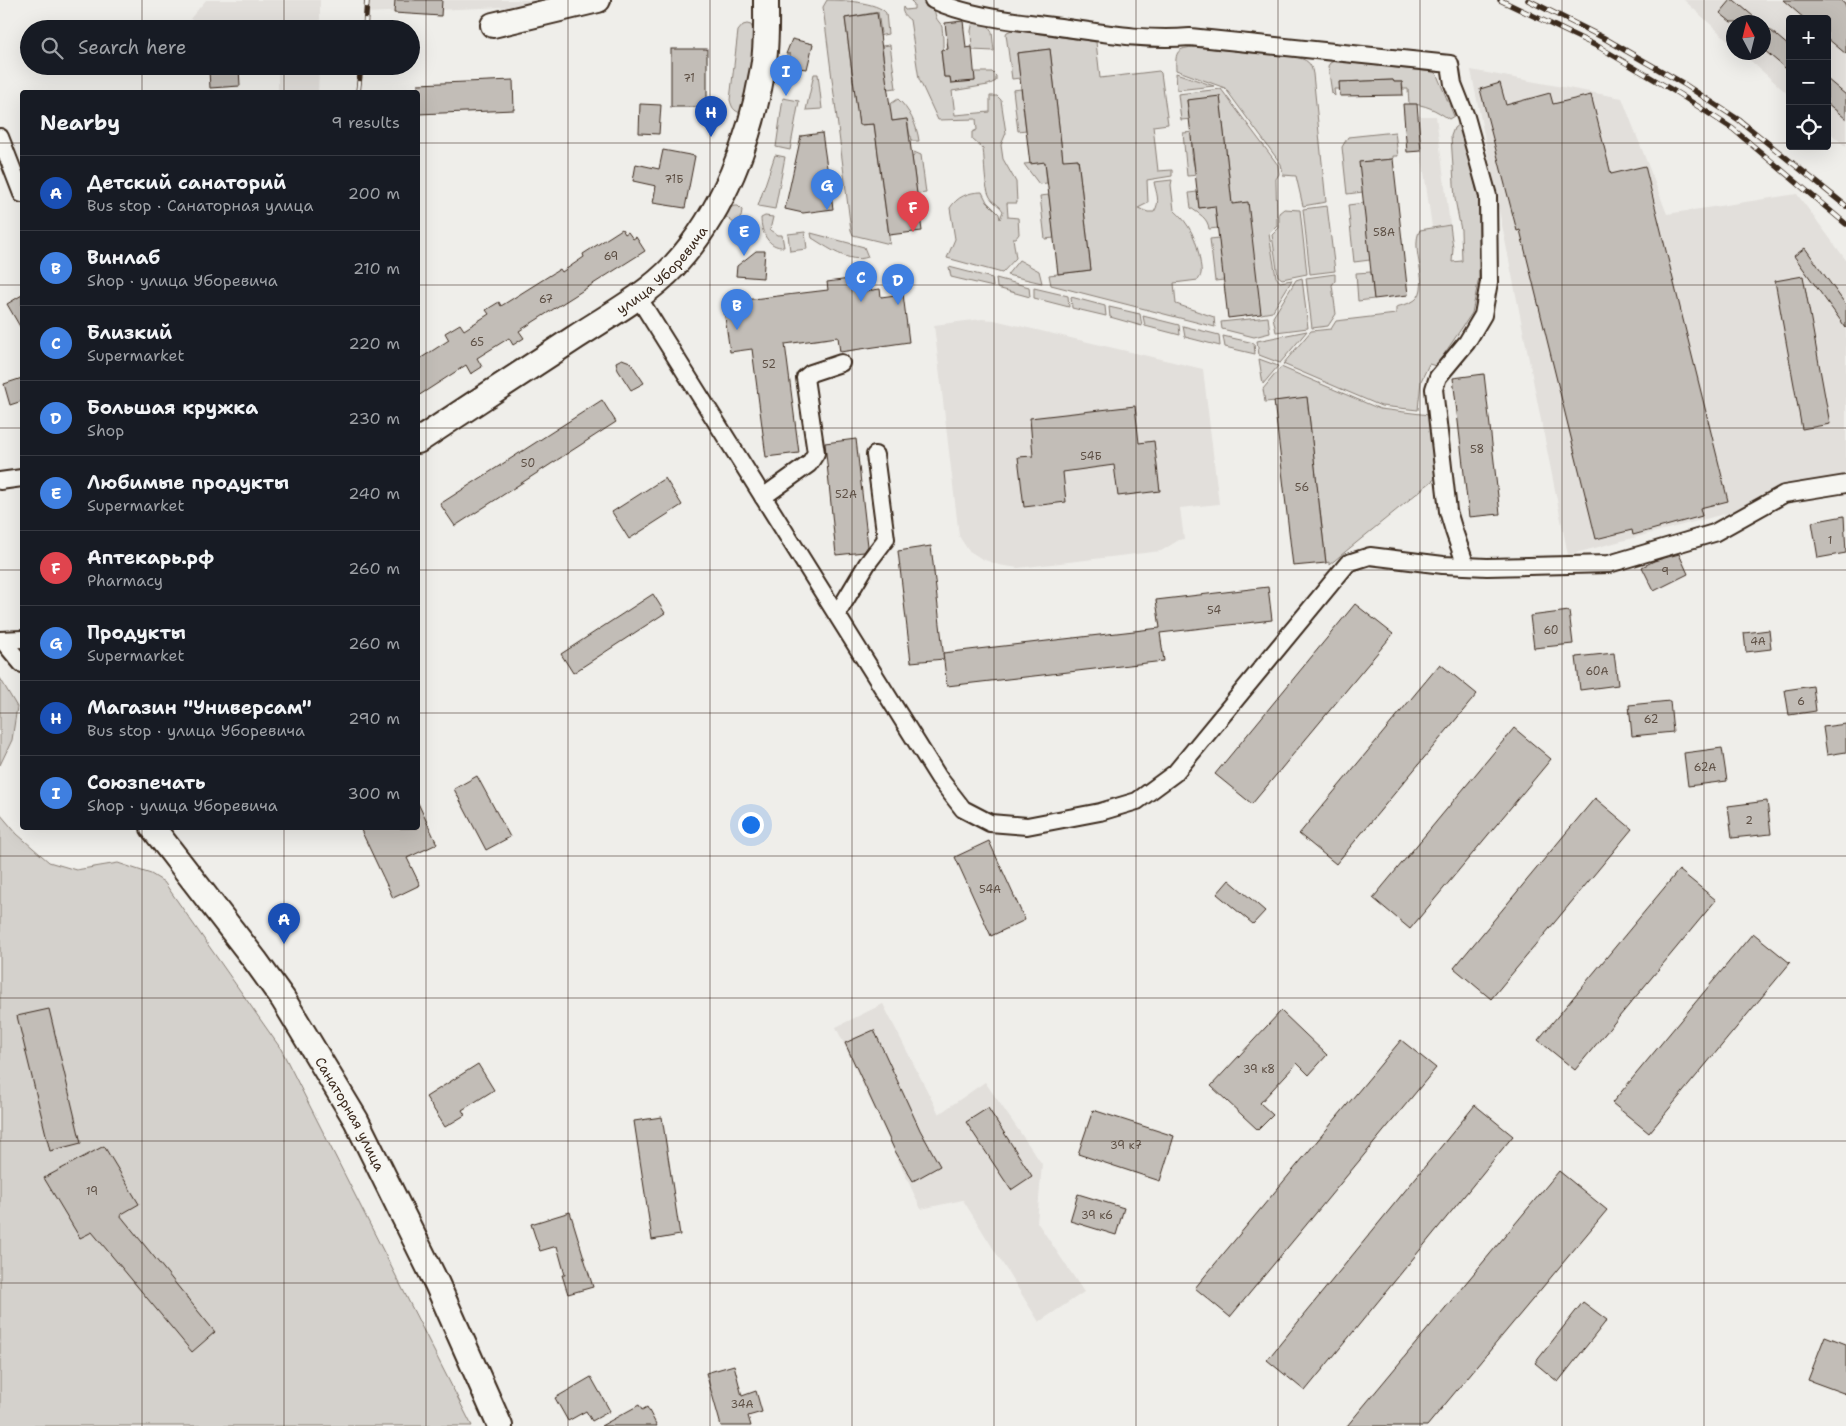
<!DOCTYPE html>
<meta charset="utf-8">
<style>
:root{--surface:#171b24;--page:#242831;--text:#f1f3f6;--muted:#9ea1a6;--line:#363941;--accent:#1f6fb2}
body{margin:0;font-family:"Shantell Sans",sans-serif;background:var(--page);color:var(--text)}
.controls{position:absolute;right:15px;top:15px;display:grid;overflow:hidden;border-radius:5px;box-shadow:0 5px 20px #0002}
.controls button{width:45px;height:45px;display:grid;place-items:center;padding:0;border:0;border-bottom:1px solid var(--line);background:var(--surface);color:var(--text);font:25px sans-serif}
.compass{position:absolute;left:1726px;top:15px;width:45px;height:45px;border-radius:50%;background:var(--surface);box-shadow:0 5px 20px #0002;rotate:353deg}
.you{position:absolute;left:750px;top:824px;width:18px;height:18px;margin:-12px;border:4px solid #fff;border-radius:50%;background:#1a73e8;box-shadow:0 0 0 8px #1a73e833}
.badge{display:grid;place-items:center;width:32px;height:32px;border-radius:50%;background:var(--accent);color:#fff;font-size:16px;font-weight:700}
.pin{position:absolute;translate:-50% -41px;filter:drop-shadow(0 1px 2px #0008)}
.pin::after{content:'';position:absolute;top:26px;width:18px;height:15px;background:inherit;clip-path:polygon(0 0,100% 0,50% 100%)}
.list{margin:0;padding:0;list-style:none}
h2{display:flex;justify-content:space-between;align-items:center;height:65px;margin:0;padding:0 20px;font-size:21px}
h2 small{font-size:16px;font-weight:400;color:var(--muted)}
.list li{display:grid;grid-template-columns:32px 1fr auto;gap:15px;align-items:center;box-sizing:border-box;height:75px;padding:0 20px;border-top:1px solid var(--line)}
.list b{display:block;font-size:19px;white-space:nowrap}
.list p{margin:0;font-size:16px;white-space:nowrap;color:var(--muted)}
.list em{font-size:16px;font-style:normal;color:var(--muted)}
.icon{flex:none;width:28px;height:28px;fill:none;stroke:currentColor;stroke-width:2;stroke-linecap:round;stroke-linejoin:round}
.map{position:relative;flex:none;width:1846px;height:1426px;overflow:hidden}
.search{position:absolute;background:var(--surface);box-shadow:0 5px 20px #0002;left:20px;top:20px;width:400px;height:55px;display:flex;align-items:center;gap:12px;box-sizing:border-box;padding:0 18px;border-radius:28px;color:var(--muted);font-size:19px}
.panel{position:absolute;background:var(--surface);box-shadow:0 5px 20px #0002;left:20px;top:90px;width:400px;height:740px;border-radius:5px}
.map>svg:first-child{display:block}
.built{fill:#e2dfdb}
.green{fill:#d4d1cc;stroke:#887e75}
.building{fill:#c2bdb7;stroke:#3b2a1e}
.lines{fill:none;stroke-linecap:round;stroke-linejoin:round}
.minor-casing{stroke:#3b2a1e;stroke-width:20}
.secondary-casing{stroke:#3b2a1e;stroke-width:28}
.minor{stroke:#f6f6f2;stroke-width:16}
.secondary{stroke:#f6f6f2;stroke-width:24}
.rail-casing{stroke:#3b2a1e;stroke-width:5.5}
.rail{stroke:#f6f6f2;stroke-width:4;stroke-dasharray:11;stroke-linecap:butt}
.grid{fill:none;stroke:#3b2a1e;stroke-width:1;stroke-opacity:0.55}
.labels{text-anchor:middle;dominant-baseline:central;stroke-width:4;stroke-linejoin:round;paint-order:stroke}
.number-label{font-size:11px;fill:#5d4f44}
.street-label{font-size:14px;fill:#3b2a1e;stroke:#f6f6f2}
</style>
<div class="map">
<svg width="1846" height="1426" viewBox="0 0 1846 1426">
<rect width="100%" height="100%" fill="#efeeea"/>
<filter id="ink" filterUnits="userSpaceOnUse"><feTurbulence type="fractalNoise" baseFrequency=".02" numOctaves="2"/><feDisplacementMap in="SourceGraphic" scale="10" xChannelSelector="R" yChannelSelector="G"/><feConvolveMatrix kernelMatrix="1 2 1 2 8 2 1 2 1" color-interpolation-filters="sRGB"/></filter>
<g filter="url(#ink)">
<g class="built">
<path d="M206,0H320V29H213L190,19Z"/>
<path d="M363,0H578V4L364,13Z"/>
<path d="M1684,0H1846V147L1827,130V19H1790V96L1742,53L1764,52V22H1734L1733,45Z"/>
<path d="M278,66H319L318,92H278Z"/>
<path d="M1471,70L1622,98L1667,214L1797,194L1846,260V482L1568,555Z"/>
<path d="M1418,116H1436L1450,225L1432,227L1421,151Z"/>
<path d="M982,319L994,320L1203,369L1219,504L1180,508L1184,539L1179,540L1161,551L1018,568L999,565L982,559L968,550L959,536L934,325Z"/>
<path d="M883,1004L939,1114L985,1082L1042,1164L1037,1222L1084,1292L1039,1322L963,1200L921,1209L836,1027Z"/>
</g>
<g class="green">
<path d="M827,0C841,0 878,2 886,13L888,34L878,36V34L881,33L878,12L845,18L859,125L874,124L890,244L853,235L851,230L823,7Z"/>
<path d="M913,0C930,0 932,1 936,17C937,21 941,23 942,27C943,34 943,42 943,48L941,50L944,77H950L951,83L975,81L974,72H992L996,76V81L988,85L952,91L955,115L990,112V96H997L1001,100L1006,133L1001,145L1003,159L1016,182L1017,203H1007L1008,217L1018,218L1019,234L1016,238H1013L1016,258L1002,273L947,258L955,239L950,208C957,197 968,192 982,192L987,202L999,214L1000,219L1003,211C1000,205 993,203 990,197C984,187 985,162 983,149L972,139V132L977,130L976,119L938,120L919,79L910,20C906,17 901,13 903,7L905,10L914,9V4L911,1Z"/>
<path d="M973,21L987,23L992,32L994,51L972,50L971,31Z"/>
<path d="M747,24L751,25C760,40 746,95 741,113C734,111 732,108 730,100L738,31L743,25Z"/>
<path d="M1012,30L1096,42L1100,78L1159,71L1161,73L1168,124L1153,126L1158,171L1172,170V176L1147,180L1148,203L1138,208L1148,212H1154C1161,201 1156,193 1154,182L1172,180L1171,185L1174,210C1190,224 1197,240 1200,261C1201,268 1203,274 1198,280L1174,283L1176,304L1214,317L1215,327L1051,285L1049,275L1091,270L1078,159L1063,161L1050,49L1017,53L1020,78L1012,79L1006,34L1007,32Z"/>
<path d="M890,45L896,88L887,89L882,46Z"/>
<path d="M1196,47L1296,57C1307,60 1311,62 1313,74L1326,202L1303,206L1296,176L1283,175L1281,164L1225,88L1176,70C1175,51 1177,48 1196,47Z"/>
<path d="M1334,61L1434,72L1437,75L1454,116L1449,119C1436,110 1425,104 1409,104L1408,89H1403L1402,82H1394L1393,80L1340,82V89H1334L1335,96L1332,93L1328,66L1330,63Z"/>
<path d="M1176,73L1214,86L1177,90Z"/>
<path d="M814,74H818L822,109L806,110Z"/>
<path d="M1021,89L1026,130L1018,131L1013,90Z"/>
<path d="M1221,89L1278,165L1279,174L1276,179L1277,226L1269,234L1276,277L1280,282L1292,280L1272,312L1261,314L1232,204L1220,97L1187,100L1189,117L1192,119L1181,120L1178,94Z"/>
<path d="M783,98L799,101L790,150L776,147Z"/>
<path d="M898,99C909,109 917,125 919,141H912L911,136H910L907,119L892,121L889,105Z"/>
<path d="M1459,124L1463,132L1479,201V278L1472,313L1436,366L1429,364L1421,381L1418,410L1381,406L1283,364L1311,331L1331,329L1336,321L1396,314V307C1402,305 1410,304 1415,300C1432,286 1409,249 1420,230L1450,225L1453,248L1452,262L1462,261L1461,230L1455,199L1451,136L1454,128Z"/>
<path d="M1194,132C1190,143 1191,166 1199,175L1187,176L1183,133Z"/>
<path d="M1395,132L1398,156H1393V159L1360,162L1363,192L1347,194L1342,147L1348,137Z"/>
<path d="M914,152L921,155L926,193L917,194L912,157L914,156Z"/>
<path d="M775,155L785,157L775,209L758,206Z"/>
<path d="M1045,162L1047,183L1039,184L1024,164Z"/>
<path d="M1197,192L1199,208L1215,206L1218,228L1209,229C1208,218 1199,214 1191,208L1189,193Z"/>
<path d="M1049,195L1054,238L1045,239L1040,196Z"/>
<path d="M1364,203L1370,260L1354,262L1348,205Z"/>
<path d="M734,206H738L742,210L741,217L735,224L725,216L730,208Z"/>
<path d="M1327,206L1335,271L1310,274L1303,209Z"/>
<path d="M1284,209L1300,210L1307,274L1282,279L1278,276L1272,235L1279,228V213Z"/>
<path d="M765,216L773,217L770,230L777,235H782L784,247C768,248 761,232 761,218Z"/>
<path d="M805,232L807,249L790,251L788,234Z"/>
<path d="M811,233L864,247L868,257C849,264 827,247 812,238Z"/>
<path d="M1219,238L1224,280L1215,281L1210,239Z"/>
<path d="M1019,260L1039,271L1042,283L1007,275Z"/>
<path d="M949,267L992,278L993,287L951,277Z"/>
<path d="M1371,272L1374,299L1358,301L1356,273Z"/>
<path d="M1335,274V281L1332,285L1336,314L1328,326L1312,328L1306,278Z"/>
<path d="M996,278L1029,287L1030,297L997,288Z"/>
<path d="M1302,278L1308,328L1276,332L1273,317L1296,280Z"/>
<path d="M1034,288L1068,296L1069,307L1034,298Z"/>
<path d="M1071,297L1105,306L1106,316L1072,308Z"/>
<path d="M1109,307L1140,314L1142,326L1110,317Z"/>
<path d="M1143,316L1179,325L1180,335L1145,326Z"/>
<path d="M1268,317L1270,333L1254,337L1222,329L1221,322Z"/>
<path d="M1183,326L1219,335L1220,346L1185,337Z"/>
<path d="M1307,331L1280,363L1259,355L1257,341Z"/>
<path d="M1223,336L1254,343L1255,354L1225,347Z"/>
<path d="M1259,359L1278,366L1263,384Z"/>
<path d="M1281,367L1380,409L1429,415L1437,477L1329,565V562L1326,563L1307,398L1265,402L1263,389Z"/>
<path d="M0,678L17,707L12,740L0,765Z"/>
<path d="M0,814L17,834L49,862L76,870L118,863L151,874L164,882L281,1049L472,1426H0Z"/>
</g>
<g class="building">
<path d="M395,0H442L441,16L394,13Z"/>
<path d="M1731,0H1734L1760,22H1731L1720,13Z"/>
<path d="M1783,0H1840L1846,5V54L1827,38V19H1805Z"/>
<path d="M877,13L892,121L907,119L922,231L889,235L874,124L859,125L845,18Z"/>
<path d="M963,21L966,48L972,47L975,81L951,83L950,77H944L941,50L948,49L945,23Z"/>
<path d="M1764,25L1790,47V72L1764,50Z"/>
<path d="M792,39L813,44L807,69L789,67L790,54H786Z"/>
<rect x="671" y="49" width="36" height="58"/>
<path d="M1050,49L1063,160L1078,159L1091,270L1058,274L1045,162L1030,164L1017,53Z"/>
<path d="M239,68L240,86L210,88L209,70Z"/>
<path d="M1827,79L1846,95V119L1827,103Z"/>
<path d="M513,80L514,110L418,114V84Z"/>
<path d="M1393,80L1394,82H1402L1403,95L1340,96L1339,82Z"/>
<path d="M1500,83L1506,105L1550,93L1553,104L1591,95L1611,174L1645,166L1728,501L1700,508L1702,516L1633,535L1632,530L1596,539L1520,230L1517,231L1480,89Z"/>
<path d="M1220,96L1232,204L1248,202L1261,314L1228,318L1215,206L1199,208L1187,100Z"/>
<path d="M640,104L661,105L659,134L639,133Z"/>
<path d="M1403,104H1417L1421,151L1407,152Z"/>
<path d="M822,133L833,209L803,213L785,209L801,136Z"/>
<path d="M663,150L695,156L685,208L653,203L656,186L633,181L636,164L659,169Z"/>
<path d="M1393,159L1408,295L1374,299L1359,162Z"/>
<path d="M622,229L625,234L628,232L633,239L636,237L645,251L519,331L524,338L513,345L509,338L477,358L482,367L471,374L466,365L418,396V360L449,340L445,333L460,324L464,330L489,314L486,310L499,302L501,306L560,269L562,272L584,257L583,254Z"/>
<path d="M1805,248L1846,305V328L1794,256Z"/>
<path d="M756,251H765L763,278L736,276L737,266Z"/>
<path d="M1803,276L1830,424L1802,429L1775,281Z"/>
<path d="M850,279L851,286L865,285L866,291L880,289L881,297L903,294L909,342L840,352L838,337L785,344L799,453L766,457L752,349L730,352L724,310L746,308L745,300L828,290L827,282Z"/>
<path d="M22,295V330L7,304Z"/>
<path d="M622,359L630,362L644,383L631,390L618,370L616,362Z"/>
<path d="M1484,374L1500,514L1469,517L1453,378Z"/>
<path d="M22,378V401L10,405L4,384Z"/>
<path d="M1307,397L1326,563L1293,566L1274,401Z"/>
<path d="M602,400L616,422L455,526L440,504Z"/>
<path d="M1135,406L1139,443L1154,441L1160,491L1118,496L1114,465L1063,472L1066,502L1024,507L1018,457L1033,456L1030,418Z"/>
<path d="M856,439L868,546L864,552L836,555L825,443Z"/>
<path d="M665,478L682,505L629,539L612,512Z"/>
<path d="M1844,516L1846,553L1818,558L1812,522Z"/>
<path d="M931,546L944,659L911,662L898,551Z"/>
<path d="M1679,554L1688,574L1654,591L1642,567L1654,561Z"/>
<path d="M1268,587L1272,620L1160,633L1164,661L947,686L943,653L1160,628L1156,600Z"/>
<path d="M653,594L665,613L573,673L561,654Z"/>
<path d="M1355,604L1393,634L1252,804L1215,774Z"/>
<path d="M1569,611L1573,644L1534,648L1530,616Z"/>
<path d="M1769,630L1771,649L1746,652L1744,633Z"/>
<path d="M1614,653L1618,685L1580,690L1576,657Z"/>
<path d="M1440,664L1477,694L1336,864L1299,834Z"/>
<path d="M1813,686L1816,711L1789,715L1785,690Z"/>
<path d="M1670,701L1673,732L1632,736L1629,705Z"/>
<path d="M1846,724V752L1827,755L1823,727Z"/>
<path d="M1514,728L1551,759L1410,929L1373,898Z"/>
<path d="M1722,748L1727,781L1688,786L1684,753Z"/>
<path d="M477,776L510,837L486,850L454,789Z"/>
<path d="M1595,798L1632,829L1491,999L1454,968Z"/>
<path d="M1767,801L1771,834L1732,838L1728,806Z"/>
<path d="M418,803L437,844L407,858L420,885L393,898L360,828H418Z"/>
<path d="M989,841L1025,920L991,936L955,857Z"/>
<path d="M1679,870L1716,900L1575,1070L1538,1040Z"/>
<path d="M1229,880L1265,911L1253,924L1217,894Z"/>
<path d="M1753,933L1790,963L1649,1133L1612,1103Z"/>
<path d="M49,1009L81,1143L50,1151L17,1016Z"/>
<path d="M1281,1011L1327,1055L1309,1075L1297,1063L1260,1103L1273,1115L1258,1130L1211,1086Z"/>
<path d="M874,1030L920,1130L940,1166L913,1181L895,1151L845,1043Z"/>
<path d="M1401,1040L1436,1068L1230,1317L1195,1288Z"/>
<path d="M478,1064L494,1090L462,1110L465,1115L445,1127L426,1097Z"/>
<path d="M1475,1105L1513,1136L1305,1391L1267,1360Z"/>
<path d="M988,1108L1032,1176L1011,1190L966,1122Z"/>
<path d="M1093,1110L1174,1136L1160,1181L1078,1154Z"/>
<path d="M662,1117L680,1235L652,1240L634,1121Z"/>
<path d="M104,1146L139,1204L120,1215L215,1332L192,1352L92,1232L80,1238L44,1178Z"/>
<path d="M1559,1171L1607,1210L1427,1426H1347Z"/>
<path d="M1078,1194L1124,1208L1116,1235L1070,1221Z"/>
<path d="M570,1212L593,1287L568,1294L562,1275H565L557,1246L540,1251L531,1224Z"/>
<path d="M1583,1302L1607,1320L1558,1382L1535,1363Z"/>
<path d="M1825,1336L1846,1344V1394L1808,1380Z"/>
<path d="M734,1365L742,1396L756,1391L762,1412L748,1416L751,1426H721L718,1415L706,1373Z"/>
<path d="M591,1377L610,1411L592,1421L586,1411L568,1421L555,1398Z"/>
<path d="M639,1405L642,1410L647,1407L657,1426H601Z"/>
</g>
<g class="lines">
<g class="minor-casing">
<g id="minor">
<path d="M933,0C972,18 1018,21 1060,27C1103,33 1147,41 1190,37L1450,64L1453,84L1466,117L1488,196L1489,282L1483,315L1467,342L1438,377L1434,389L1448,511L1454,531L1466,566"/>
<path d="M0,137L22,194"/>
<path d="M638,297L939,778L963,809L990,823L1027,826L1100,812L1137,801L1175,773L1348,563L1370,556L1443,565L1487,567L1609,564L1714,533L1784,494L1846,484"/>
<path d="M0,481L22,478"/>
<path d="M763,497L809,464L816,453L805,378L811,373L841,363"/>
<path d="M837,614L867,564L886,539L875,455"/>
<path d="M0,640L22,639"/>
<path d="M2,640L22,664"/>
</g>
</g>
<g class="secondary-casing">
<g id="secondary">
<path d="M493,25L598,0"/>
<path id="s1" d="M418,441C470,406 523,372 576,337C610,315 647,295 674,266C723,213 751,139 763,68C767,46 766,22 766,0"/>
<path id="s2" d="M153,828L255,960L283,999L356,1120L437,1284L500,1426"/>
</g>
</g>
<use href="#minor" class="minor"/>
<use href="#secondary" class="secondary"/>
<g class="rail-casing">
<g id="rail">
<path d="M1500,0L1599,47L1679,94L1733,129L1846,224"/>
<path d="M1528,0L1604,38L1684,84L1739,120L1846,206"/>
<path d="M365,29L367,0"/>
<path d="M358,92L361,66"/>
</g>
</g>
<use href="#rail" class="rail"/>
</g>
</g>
<path class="grid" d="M142,0V29M284,0V29M426,0V1426M568,0V1426M710,0V1426M852,0V1426M994,0V1426M1136,0V1426M1278,0V1426M1420,0V1426M1562,0V1426M1704,0V1426M142,66V92M284,66V92M0,143H22M418,143H1790M1827,143H1846M0,285H22M418,285H1846M0,428H22M418,428H1846M0,570H22M418,570H1846M0,713H22M418,713H1846M142,828V1426M284,828V1426M0,856H1846M0,998H1846M0,1141H1846M0,1283H1846"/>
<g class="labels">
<g class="number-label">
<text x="689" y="78">71</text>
<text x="674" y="179">71Б</text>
<text x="1384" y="232">58А</text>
<text x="611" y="256">69</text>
<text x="546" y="299">67</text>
<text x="477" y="342">65</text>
<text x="769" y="364">52</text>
<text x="1477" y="449">58</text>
<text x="1091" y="456">54Б</text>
<text x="528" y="463">50</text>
<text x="1302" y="487">56</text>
<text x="846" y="494">52А</text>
<text x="1830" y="540">1</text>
<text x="1665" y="571">9</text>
<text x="1214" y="610">54</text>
<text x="1551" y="630">60</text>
<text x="1758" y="641">4А</text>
<text x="1597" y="671">60А</text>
<text x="1801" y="701">6</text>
<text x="1651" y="719">62</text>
<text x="1705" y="767">62А</text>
<text x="1749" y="820">2</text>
<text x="990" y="889">54А</text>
<text x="1259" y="1069">39 к8</text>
<text x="1126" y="1145">39 к7</text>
<text x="92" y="1191">19</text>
<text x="1097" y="1215">39 к6</text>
<text x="742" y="1404">34А</text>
</g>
<g class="street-label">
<text stroke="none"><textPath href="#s1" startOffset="299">улица Уборевича</textPath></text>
<text stroke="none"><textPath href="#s2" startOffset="348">Санаторная улица</textPath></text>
</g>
</g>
</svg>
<div class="controls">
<button>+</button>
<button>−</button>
<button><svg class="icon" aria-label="locate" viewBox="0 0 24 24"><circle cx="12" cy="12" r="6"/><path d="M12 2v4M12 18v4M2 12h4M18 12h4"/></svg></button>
</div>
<svg class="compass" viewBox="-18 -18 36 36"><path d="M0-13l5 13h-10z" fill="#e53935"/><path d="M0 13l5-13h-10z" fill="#9ea1a6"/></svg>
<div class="you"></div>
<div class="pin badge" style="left:284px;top:944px;background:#1a4fb4">A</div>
<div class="pin badge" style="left:737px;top:330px;background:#3f7fe0">B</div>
<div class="pin badge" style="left:861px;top:302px;background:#3f7fe0">C</div>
<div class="pin badge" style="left:898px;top:305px;background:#3f7fe0">D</div>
<div class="pin badge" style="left:744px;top:256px;background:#3f7fe0">E</div>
<div class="pin badge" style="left:913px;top:232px;background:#e0444e">F</div>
<div class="pin badge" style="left:827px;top:210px;background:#3f7fe0">G</div>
<div class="pin badge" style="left:711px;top:137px;background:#1a4fb4">H</div>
<div class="pin badge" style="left:786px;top:96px;background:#3f7fe0">I</div>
<div class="search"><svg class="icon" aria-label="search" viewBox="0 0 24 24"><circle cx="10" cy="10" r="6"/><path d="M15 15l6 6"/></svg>Search here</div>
<section class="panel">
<h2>Nearby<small>9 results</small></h2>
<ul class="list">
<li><span class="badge" style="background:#1a4fb4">A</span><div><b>Детский санаторий</b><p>Bus stop · Санаторная улица</p></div><em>200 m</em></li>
<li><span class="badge" style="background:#3f7fe0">B</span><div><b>Винлаб</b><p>Shop · улица Уборевича</p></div><em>210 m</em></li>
<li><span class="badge" style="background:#3f7fe0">C</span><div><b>Близкий</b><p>Supermarket</p></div><em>220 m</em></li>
<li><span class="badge" style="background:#3f7fe0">D</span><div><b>Большая кружка</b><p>Shop</p></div><em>230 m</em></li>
<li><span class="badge" style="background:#3f7fe0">E</span><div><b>Любимые продукты</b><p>Supermarket</p></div><em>240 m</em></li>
<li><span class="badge" style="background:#e0444e">F</span><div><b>Аптекарь.рф</b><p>Pharmacy</p></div><em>260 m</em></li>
<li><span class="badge" style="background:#3f7fe0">G</span><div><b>Продукты</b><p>Supermarket</p></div><em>260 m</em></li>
<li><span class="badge" style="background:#1a4fb4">H</span><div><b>Магазин &quot;Универсам&quot;</b><p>Bus stop · улица Уборевича</p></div><em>290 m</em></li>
<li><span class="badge" style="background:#3f7fe0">I</span><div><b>Союзпечать</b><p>Shop · улица Уборевича</p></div><em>300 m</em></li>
</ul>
</section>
</div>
